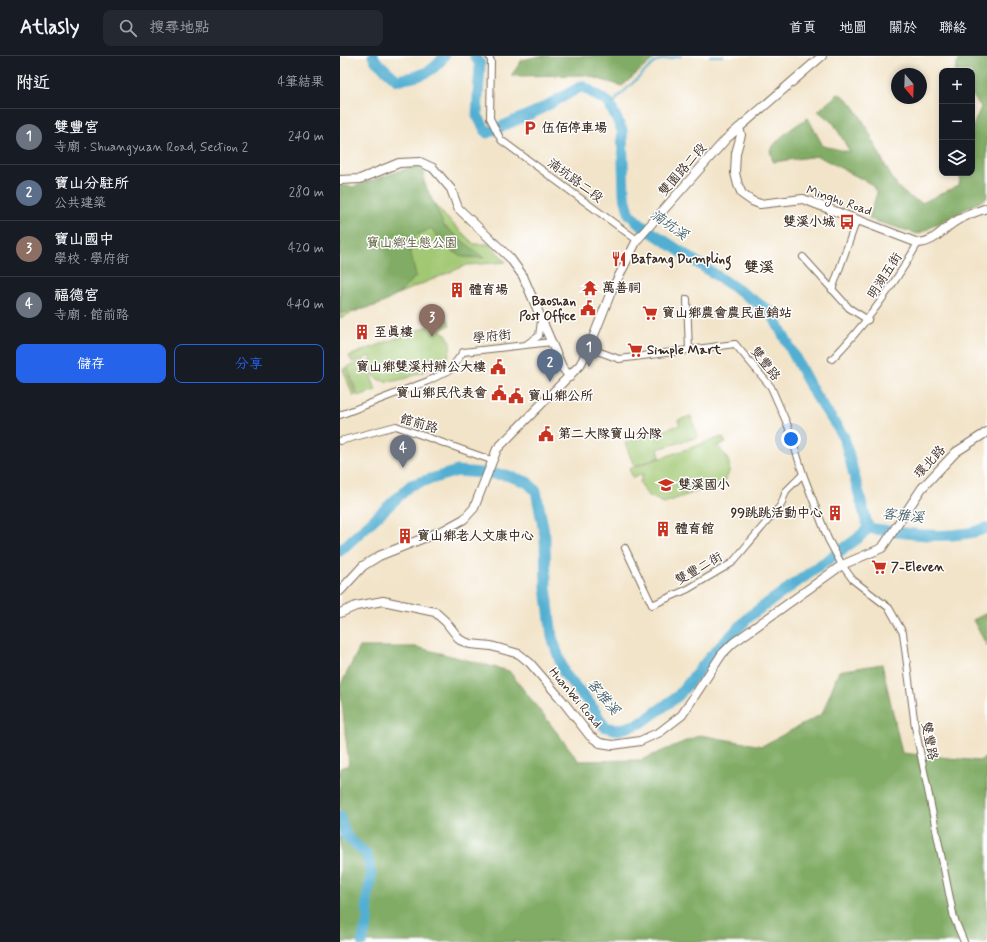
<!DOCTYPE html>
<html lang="zh-TW">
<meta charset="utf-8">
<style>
:root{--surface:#171b24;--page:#242831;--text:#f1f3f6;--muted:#9ea1a6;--line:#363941;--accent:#2563eb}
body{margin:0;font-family:Mynerve,"LXGW WenKai TC",sans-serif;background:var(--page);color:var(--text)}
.controls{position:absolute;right:12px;top:12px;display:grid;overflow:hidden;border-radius:8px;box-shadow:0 2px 6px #0003}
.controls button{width:36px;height:36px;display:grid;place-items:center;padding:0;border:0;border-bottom:1px solid var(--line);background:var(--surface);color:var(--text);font:20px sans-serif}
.compass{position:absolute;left:551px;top:12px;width:36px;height:36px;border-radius:50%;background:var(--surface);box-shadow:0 2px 6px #0003;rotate:161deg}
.you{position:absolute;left:451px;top:383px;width:14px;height:14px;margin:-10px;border:3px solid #fff;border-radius:50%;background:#1a73e8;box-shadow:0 0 0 6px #1a73e833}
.badge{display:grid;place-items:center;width:26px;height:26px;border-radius:50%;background:var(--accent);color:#fff;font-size:13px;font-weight:700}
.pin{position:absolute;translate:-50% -33px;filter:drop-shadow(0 1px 2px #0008)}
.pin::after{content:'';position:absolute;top:21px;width:14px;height:12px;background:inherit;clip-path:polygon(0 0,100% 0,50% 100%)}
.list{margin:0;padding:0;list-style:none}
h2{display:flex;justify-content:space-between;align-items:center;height:52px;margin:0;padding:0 16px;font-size:17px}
h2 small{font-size:13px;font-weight:400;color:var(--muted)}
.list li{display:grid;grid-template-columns:26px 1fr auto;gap:12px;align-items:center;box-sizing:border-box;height:56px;padding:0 16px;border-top:1px solid var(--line)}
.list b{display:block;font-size:15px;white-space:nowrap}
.list p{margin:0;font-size:13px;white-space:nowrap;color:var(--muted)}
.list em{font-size:13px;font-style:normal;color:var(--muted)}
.actions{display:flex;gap:8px;padding:12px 16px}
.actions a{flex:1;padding:9px 0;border:1px solid var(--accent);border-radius:8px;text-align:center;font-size:14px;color:var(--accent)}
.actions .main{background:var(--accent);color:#fff}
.icon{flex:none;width:22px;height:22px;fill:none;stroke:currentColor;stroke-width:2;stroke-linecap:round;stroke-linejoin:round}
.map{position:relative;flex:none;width:647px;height:886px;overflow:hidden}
header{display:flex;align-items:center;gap:24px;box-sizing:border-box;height:56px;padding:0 20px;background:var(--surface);border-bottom:1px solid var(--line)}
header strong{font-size:19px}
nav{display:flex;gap:22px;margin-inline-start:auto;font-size:14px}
.search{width:280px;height:36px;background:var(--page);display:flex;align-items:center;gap:10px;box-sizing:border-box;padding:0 14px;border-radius:8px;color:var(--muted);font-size:15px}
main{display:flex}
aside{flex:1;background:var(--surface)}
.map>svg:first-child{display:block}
.green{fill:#a2c873;stroke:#6e7948}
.forest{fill:#81ac65;stroke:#5e6b42}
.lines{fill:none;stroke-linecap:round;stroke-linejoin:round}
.stream{stroke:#53afd1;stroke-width:2}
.river{stroke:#53afd1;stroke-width:11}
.minor-casing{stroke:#7b6b5a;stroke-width:8}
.tertiary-casing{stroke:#7b6b5a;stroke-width:10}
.minor{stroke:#fff;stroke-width:6}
.tertiary{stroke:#fff;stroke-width:8}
.labels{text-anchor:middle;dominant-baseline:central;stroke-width:3;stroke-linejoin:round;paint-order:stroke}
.poi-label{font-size:13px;font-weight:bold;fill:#3b2a1e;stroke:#fff;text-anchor:start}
.street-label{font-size:13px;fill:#3b2a1e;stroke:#fff}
.park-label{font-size:13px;fill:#5a5938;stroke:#fff}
.water-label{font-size:14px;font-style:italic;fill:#455f66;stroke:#fff}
.quarter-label{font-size:15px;font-weight:bold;fill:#3b2a1e;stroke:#fff}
</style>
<header>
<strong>Atlasly</strong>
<div class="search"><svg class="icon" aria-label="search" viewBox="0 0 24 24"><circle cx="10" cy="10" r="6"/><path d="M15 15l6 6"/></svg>搜尋地點</div>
<nav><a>首頁</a><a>地圖</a><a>關於</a><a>聯絡</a></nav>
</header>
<main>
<aside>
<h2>附近<small>4筆結果</small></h2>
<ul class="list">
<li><span class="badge" style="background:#6b7280">1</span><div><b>雙豐宮</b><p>寺廟 · Shuangyuan Road, Section 2</p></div><em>240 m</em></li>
<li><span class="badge" style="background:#5c6f8a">2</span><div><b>寶山分駐所</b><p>公共建築</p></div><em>280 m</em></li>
<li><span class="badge" style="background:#8d6e63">3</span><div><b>寶山國中</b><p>學校 · 學府街</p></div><em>420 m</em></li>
<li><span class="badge" style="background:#6b7280">4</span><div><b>福德宮</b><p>寺廟 · 館前路</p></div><em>440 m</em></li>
</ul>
<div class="actions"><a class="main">儲存</a><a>分享</a></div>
</aside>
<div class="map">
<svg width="647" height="886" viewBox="0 0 647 886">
<rect width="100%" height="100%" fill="#fff"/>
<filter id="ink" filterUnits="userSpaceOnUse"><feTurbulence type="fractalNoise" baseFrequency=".025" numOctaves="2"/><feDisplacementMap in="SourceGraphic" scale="8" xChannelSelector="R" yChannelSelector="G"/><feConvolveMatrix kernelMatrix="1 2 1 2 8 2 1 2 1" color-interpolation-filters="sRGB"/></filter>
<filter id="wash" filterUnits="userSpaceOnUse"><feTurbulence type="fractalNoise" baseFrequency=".012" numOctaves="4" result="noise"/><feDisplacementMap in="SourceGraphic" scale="16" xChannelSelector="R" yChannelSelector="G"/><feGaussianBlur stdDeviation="0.9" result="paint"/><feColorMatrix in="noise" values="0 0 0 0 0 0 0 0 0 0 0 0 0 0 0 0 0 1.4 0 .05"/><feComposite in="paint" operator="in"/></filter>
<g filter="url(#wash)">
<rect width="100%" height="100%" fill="#f2e4c9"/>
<g class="green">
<path d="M83,133L104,159L134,188H150L166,206L127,209L0,262V163Z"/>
<path d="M108,263L110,269L99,274L106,278C113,288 111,296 105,306C83,315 25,348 31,300L12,306L9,300Z"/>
<path d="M25,304L36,334L18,340L7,311Z"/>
<path d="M6,312L16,339L13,340L3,313Z"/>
<path d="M351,360L358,381L318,393L320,401L294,410L285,387L340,369L338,364Z"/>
<path d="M382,381L386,387L377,390C389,401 394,412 384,426L324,447L307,439L300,426L303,418L293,422L289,413Z"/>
</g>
<g class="forest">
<path d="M199,0H317L282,30L245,19L171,20L182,4Z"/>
<path d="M647,0V142L578,178L529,163L537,137L531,128L478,100L433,106L430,94C441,79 453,71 468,62L483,90L510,96L494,68L478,55L498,38C522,43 541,114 561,134C566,139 575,144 582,147L619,129L621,117H632V72L641,51L632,39V15H615L618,4Z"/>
<path d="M83,107L84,126L104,170L144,202L123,201L104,190L91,172L68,184L76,220C50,249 37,251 0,257V129L13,131Z"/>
<path d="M647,557V590L633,564Z"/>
<path d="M20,591H76L169,615L239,705L301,704L360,679L422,690L482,658L499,615L542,608L562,697L639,705L647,701V886H0V712L9,709L0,630Z"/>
</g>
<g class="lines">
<g class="stream">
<path d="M370,0H383"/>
<path d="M272,52L277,42L316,5L341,0"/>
</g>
<g class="river">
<path d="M33,0L36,5L57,24C77,21 93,18 104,0"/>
<path d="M135,0L140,8L137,59L147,77L199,54L242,30L269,47L282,74L284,138L290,159L301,169L431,256L474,337L504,381L528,472"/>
<path d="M0,495L71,429L117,415L166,419L187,426L196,435L205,481L206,531L212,581L224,617L250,648L265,671L278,674L301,667L338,640L370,601L411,559L517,483L528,472C567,477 609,486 647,472"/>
<path d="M0,761L6,780L26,798L29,808L31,820L27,843L28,864L22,886"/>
</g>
</g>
</g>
<g filter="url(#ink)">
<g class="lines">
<g class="minor-casing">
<g id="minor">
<path d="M149,0L151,5L150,62L161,84L297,184"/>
<path d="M463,201L509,252L528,264"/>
<path d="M492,234L517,163"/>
<path d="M347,243L349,294"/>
<path d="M188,287L199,280L201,265"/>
<path d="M249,292L279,303L395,288L431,331L448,370L463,418L488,483L502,509L513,524L549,552L563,577L575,671L614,862L624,886"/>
<path d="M492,303C527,267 553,231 578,187"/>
<path d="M0,359L88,325L110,314L123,296L212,286"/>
<path d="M0,385L56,370L151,404"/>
<path d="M285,492L312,549L348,533L392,507L441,449L446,435L463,418"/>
</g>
</g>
<g class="tertiary-casing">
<g id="tertiary">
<path d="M399,72L401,79L396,97L395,117L398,129L402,138L412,145L420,148L463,143L578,187C594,186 600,176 613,167C623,160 635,156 647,152"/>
<path d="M0,124L20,123L59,107L80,106L93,112L111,133L118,152L170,202L183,220L222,311L230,321"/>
<path d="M0,535L23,510L39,500L104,474L124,463L134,452L157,393L240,309L249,292L271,236L297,184L386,83L482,0"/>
<path d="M0,557L16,550L43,545L95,556L106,566L120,584L130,588L151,590L179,598L190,607L221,643L250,680L260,687L273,689L300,685L320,676L342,659L382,598L393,587L502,509L542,492L582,432L616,396L647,376"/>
</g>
</g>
<use href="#minor" class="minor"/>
<use href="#tertiary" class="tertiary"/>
</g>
</g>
<defs>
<g id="parking-bare" transform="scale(1.2)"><path d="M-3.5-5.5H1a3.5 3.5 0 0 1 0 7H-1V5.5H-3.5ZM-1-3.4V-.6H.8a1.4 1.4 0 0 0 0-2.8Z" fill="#c8321e" stroke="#fff" stroke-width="2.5" paint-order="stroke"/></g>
<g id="bus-bare" transform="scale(1.2)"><path d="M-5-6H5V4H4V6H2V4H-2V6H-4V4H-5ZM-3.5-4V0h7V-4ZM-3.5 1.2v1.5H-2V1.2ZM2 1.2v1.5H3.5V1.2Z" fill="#c8321e" stroke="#fff" stroke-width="2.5" paint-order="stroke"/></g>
<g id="restaurant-bare" transform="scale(1.2)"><path d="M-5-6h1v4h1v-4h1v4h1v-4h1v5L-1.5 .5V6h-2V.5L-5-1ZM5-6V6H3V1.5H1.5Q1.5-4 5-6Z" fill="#c8321e" stroke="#fff" stroke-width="2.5" paint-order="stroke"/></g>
<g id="temple-bare" transform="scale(1.2)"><path d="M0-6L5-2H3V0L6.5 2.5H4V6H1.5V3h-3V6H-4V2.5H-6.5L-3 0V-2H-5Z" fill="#c8321e" stroke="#fff" stroke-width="2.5" paint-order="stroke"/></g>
<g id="building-bare" transform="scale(1.2)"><path d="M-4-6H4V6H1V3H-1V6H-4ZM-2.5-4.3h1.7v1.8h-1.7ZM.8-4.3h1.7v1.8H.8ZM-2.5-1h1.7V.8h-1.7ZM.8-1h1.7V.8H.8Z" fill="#c8321e" stroke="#fff" stroke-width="2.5" paint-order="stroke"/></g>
<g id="civic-bare" transform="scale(1.2)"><path d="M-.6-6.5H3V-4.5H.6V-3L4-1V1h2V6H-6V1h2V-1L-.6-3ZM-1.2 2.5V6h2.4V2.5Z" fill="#c8321e" stroke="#fff" stroke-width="2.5" paint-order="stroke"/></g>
<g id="supermarket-bare" transform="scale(1.2)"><path d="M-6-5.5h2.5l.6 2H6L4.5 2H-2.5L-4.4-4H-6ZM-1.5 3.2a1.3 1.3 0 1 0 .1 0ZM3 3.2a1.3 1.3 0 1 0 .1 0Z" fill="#c8321e" stroke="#fff" stroke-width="2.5" paint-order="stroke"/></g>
<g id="school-bare" transform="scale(1.2)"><path d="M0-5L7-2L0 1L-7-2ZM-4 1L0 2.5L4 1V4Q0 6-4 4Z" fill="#c8321e" stroke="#fff" stroke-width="2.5" paint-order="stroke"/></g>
</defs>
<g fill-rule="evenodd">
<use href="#parking-bare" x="190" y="72"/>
<use href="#bus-bare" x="507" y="166"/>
<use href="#restaurant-bare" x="279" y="203"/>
<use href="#temple-bare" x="250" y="232"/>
<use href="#building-bare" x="117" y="234"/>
<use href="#civic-bare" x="248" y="252"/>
<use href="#supermarket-bare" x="310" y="257"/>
<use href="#building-bare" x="22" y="276"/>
<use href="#supermarket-bare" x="295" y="294"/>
<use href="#civic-bare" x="158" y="311"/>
<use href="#civic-bare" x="159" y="337"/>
<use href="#civic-bare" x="176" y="340"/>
<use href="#civic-bare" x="206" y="378"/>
<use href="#school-bare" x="326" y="429"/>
<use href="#building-bare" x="495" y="457"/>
<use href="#building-bare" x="323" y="473"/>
<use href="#building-bare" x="65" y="480"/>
<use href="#supermarket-bare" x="539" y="511"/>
</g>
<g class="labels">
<g class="poi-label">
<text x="202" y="72">伍佰停車場</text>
<text x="495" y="166" text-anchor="end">雙溪小城</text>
<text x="291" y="203">Bafang Dumpling</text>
<text x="262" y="232">萬善祠</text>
<text x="129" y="234">體育場</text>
<text x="236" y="245" text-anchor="end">Baoshan<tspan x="236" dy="15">Post Office</tspan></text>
<text x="322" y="257">寶山鄉農會農民直銷站</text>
<text x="34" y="276">至真樓</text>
<text x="307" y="294">Simple Mart</text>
<text x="146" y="311" text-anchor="end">寶山鄉雙溪村辦公大樓</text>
<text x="147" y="337" text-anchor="end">寶山鄉民代表會</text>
<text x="188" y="340">寶山鄉公所</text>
<text x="218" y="378">第二大隊寶山分隊</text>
<text x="338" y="429">雙溪國小</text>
<text x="483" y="457" text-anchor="end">99跳跳活動中心</text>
<text x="335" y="473">體育館</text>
<text x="77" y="480">寶山鄉老人文康中心</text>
<text x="551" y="511">7-Eleven</text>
</g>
<g class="street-label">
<text transform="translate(343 114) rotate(-49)">雙園路二段</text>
<text transform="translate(235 125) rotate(36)">湳坑路二段</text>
<text transform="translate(499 145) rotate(19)">Minghu Road</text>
<text transform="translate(545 220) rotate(-57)">明湖五街</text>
<text transform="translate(152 281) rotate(-6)">學府街</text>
<text transform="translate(425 308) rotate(52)">雙豐路</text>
<text transform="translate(79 368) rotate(16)">館前路</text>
<text transform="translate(590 406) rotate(-47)">環北路</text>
<text transform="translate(359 513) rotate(-30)">雙豐二街</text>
<text transform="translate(235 642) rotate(50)">Huanbei Road</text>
<text transform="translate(589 685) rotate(79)">雙豐路</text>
</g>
<g class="park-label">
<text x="72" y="187">寶山鄉生態公園</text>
</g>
<g class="water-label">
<text transform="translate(329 169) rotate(35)">湳坑溪</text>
<text transform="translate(563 460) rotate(6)">客雅溪</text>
<text transform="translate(263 641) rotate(50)">客雅溪</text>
</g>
<g class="quarter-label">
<text x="419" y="212">雙溪</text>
</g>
</g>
</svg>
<div class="controls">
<button>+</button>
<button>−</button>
<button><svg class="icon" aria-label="layers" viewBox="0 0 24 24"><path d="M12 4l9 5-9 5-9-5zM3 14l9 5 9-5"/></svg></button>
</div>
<svg class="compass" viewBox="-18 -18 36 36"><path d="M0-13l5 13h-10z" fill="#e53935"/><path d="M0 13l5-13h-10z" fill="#9ea1a6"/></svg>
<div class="you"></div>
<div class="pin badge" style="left:249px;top:311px;background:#6b7280">1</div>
<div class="pin badge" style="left:210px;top:326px;background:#5c6f8a">2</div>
<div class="pin badge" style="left:92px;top:281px;background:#8d6e63">3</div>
<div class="pin badge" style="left:63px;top:412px;background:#6b7280">4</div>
</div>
</main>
